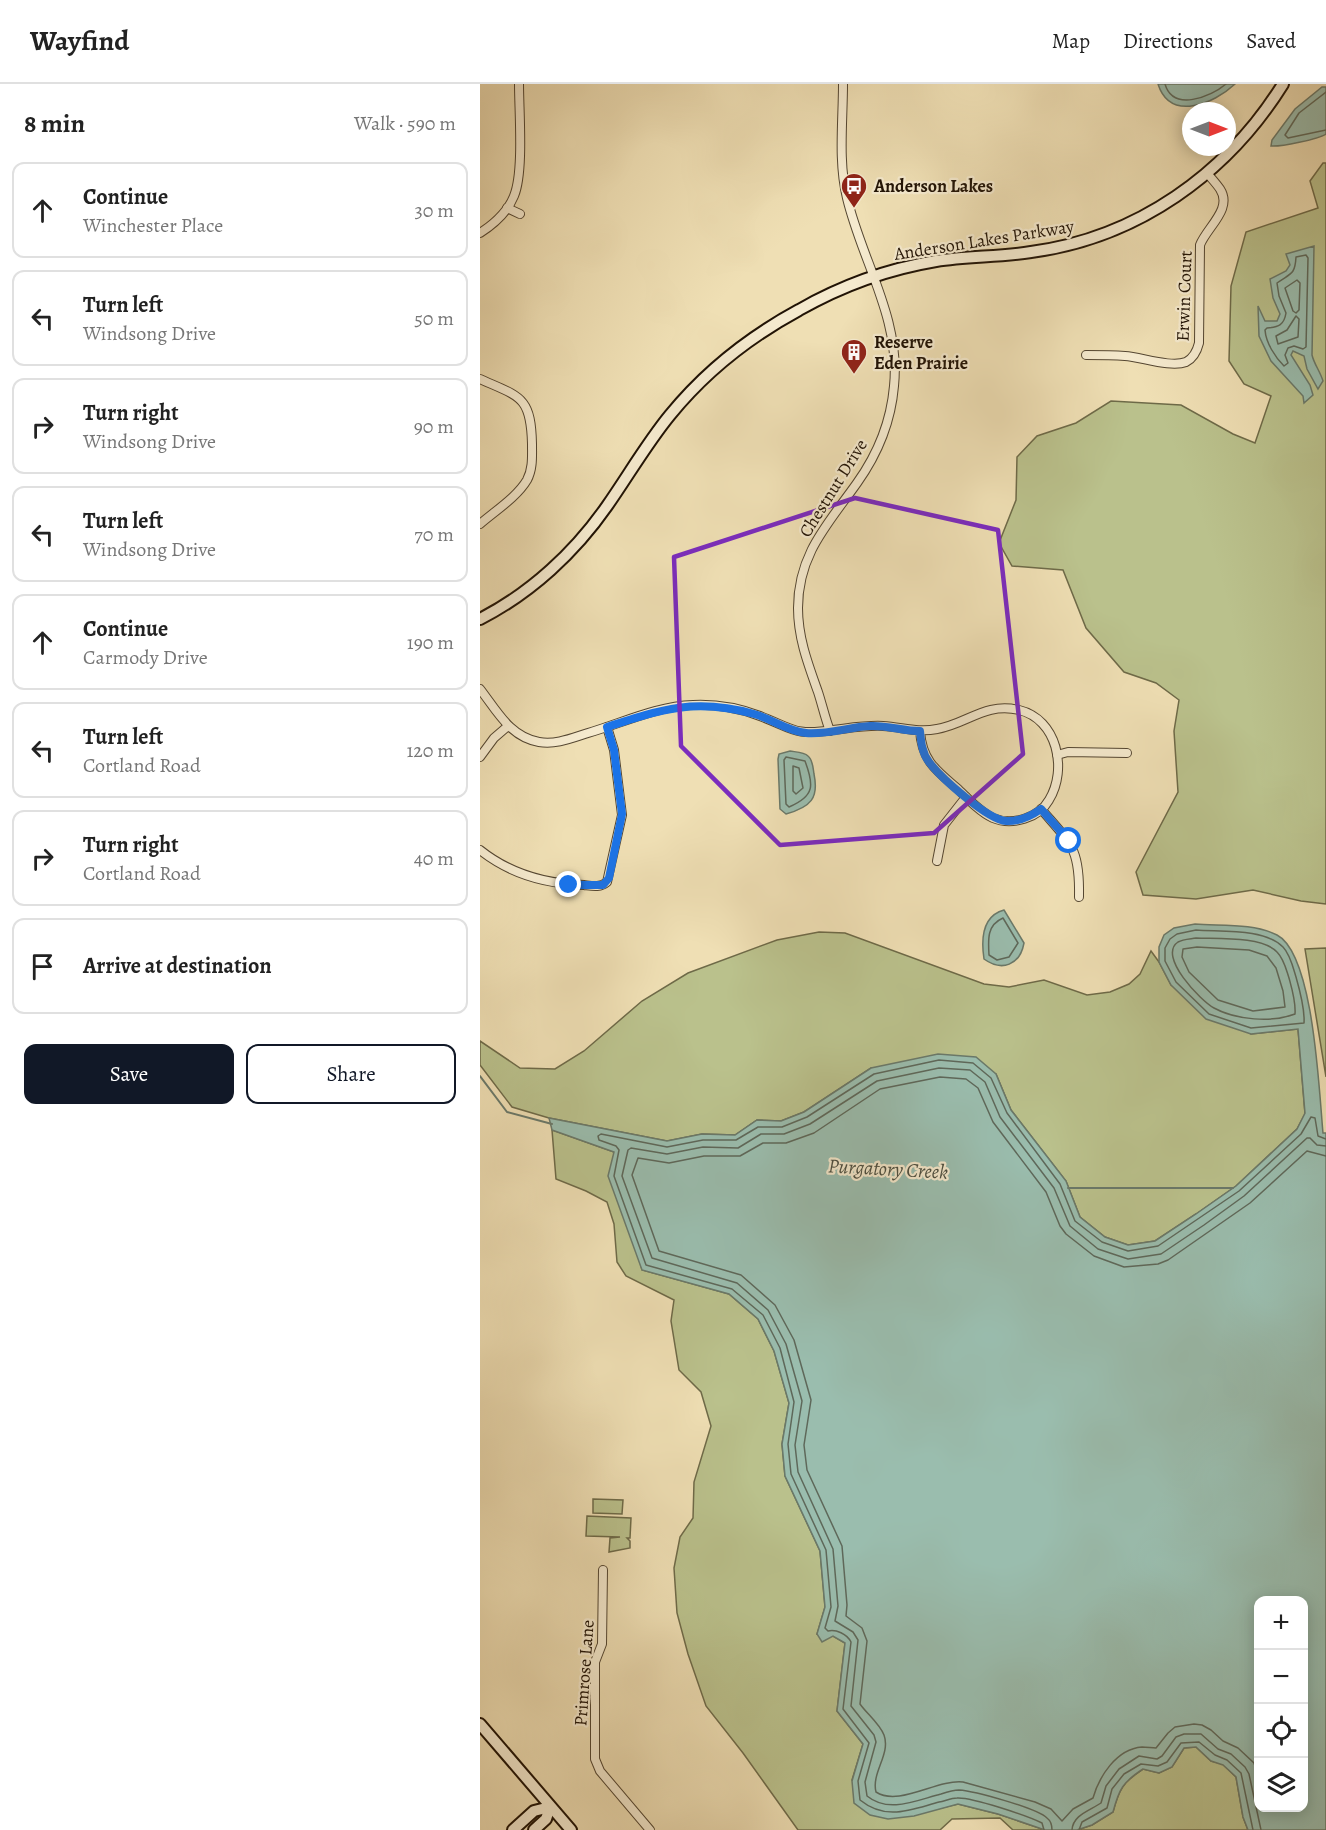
<!DOCTYPE html>
<meta charset="utf-8">
<style>
:root{--surface:#fff;--page:#f2f2f2;--text:#222;--muted:#767676;--line:#e0e0e0;--accent:#111827}
body{margin:0;font-family:Alegreya,serif;background:var(--page);color:var(--text)}
.controls{position:absolute;right:18px;bottom:18px;display:grid;overflow:hidden;border-radius:12px;box-shadow:0 3px 15px #0003}
.controls button{width:54px;height:54px;display:grid;place-items:center;padding:0;border:0;border-bottom:2px solid var(--line);background:var(--surface);color:var(--text);font:30px sans-serif}
.compass{position:absolute;left:702px;top:18px;width:54px;height:54px;border-radius:50%;background:var(--surface);box-shadow:0 3px 15px #0003;rotate:90deg}
.stop{position:absolute;width:18px;height:18px;margin:-14px;border:4px solid #1a73e8;border-radius:50%;background:#fff}
.stop.end{background:#1a73e8;border-color:#fff;box-shadow:0 2px 6px #0008}
.list{margin:0;padding:0;list-style:none}
h2{display:flex;justify-content:space-between;align-items:center;height:78px;margin:0;padding:0 24px;font-size:26px}
h2 small{font-size:20px;font-weight:400;color:var(--muted)}
.list li{display:grid;grid-template-columns:39px 1fr auto;gap:18px;align-items:center;box-sizing:border-box;height:96px;margin:0 12px 12px;padding:0 12px;border:2px solid var(--line);border-radius:12px}
.list b{display:block;font-size:22px;white-space:nowrap}
.list p{margin:0;font-size:20px;white-space:nowrap;color:var(--muted)}
.list em{font-size:20px;font-style:normal;color:var(--muted)}
.actions{display:flex;gap:12px;padding:18px 24px}
.actions a{flex:1;padding:14px 0;border:2px solid var(--accent);border-radius:12px;text-align:center;font-size:21px;color:var(--accent)}
.actions .main{background:var(--accent);color:#fff}
.icon{flex:none;width:33px;height:33px;fill:none;stroke:currentColor;stroke-width:2;stroke-linecap:round;stroke-linejoin:round}
.map{position:relative;flex:none;width:846px;height:1746px;overflow:hidden}
header{display:flex;align-items:center;gap:36px;box-sizing:border-box;height:84px;padding:0 30px;background:var(--surface);border-bottom:2px solid var(--line)}
header strong{font-size:28px}
nav{display:flex;gap:33px;margin-inline-start:auto;font-size:21px}
main{display:flex}
aside{flex:1;background:var(--surface)}
.map>svg:first-child{display:block}
.green{fill:#bac18c;stroke:#6e6a48;stroke-width:1.5}
.water{fill:#9abdae;stroke:#6a796a;stroke-width:1.5;fill-rule:evenodd}
.lines{fill:none;stroke-linecap:round;stroke-linejoin:round}
.shore{stroke:#5e685a;stroke-width:1.5}
.stream{stroke:#6a796a;stroke-width:2}
.street-casing{stroke:#544631;stroke-width:10}
.secondary-casing{stroke:#211305;stroke-width:14}
.street{stroke:#f5eace;stroke-width:8}
.secondary{stroke:#f5eace;stroke-width:10}
.route{stroke:#1a73e8;stroke-width:8}
.marked{fill:none;stroke:#7b2cbf;stroke-width:4.5;stroke-linejoin:round}
.labels{text-anchor:middle;dominant-baseline:central;stroke-width:4.5;stroke-linejoin:round;paint-order:stroke}
.poi-label{font-size:18px;font-weight:bold;fill:#211305;stroke:#f5eace;text-anchor:start}
.street-label{font-size:18px;fill:#211305;stroke:#f5eace}
.water-label{font-size:20px;font-style:italic;fill:#4b4e40;stroke:#f5eace}
</style>
<header>
<strong>Wayfind</strong>
<nav><a>Map</a><a>Directions</a><a>Saved</a></nav>
</header>
<main>
<aside>
<h2>8 min<small>Walk · 590 m</small></h2>
<ul class="list">
<li><svg class="icon" aria-label="ahead" viewBox="0 0 24 24"><path d="M12 20V5M6 11l6-6 6 6"/></svg><div><b>Continue</b><p>Winchester Place</p></div><em>30 m</em></li>
<li><svg class="icon" aria-label="left" viewBox="0 0 24 24"><path d="M17 20v-9H6M10 6l-5 5 5 5"/></svg><div><b>Turn left</b><p>Windsong Drive</p></div><em>50 m</em></li>
<li><svg class="icon" aria-label="right" viewBox="0 0 24 24"><path d="M7 20v-9h11M14 6l5 5-5 5"/></svg><div><b>Turn right</b><p>Windsong Drive</p></div><em>90 m</em></li>
<li><svg class="icon" aria-label="left" viewBox="0 0 24 24"><path d="M17 20v-9H6M10 6l-5 5 5 5"/></svg><div><b>Turn left</b><p>Windsong Drive</p></div><em>70 m</em></li>
<li><svg class="icon" aria-label="ahead" viewBox="0 0 24 24"><path d="M12 20V5M6 11l6-6 6 6"/></svg><div><b>Continue</b><p>Carmody Drive</p></div><em>190 m</em></li>
<li><svg class="icon" aria-label="left" viewBox="0 0 24 24"><path d="M17 20v-9H6M10 6l-5 5 5 5"/></svg><div><b>Turn left</b><p>Cortland Road</p></div><em>120 m</em></li>
<li><svg class="icon" aria-label="right" viewBox="0 0 24 24"><path d="M7 20v-9h11M14 6l5 5-5 5"/></svg><div><b>Turn right</b><p>Cortland Road</p></div><em>40 m</em></li>
<li><svg class="icon" aria-label="arrive" viewBox="0 0 24 24"><path d="M6 21V4h12l-3 4 3 4H6"/></svg><div><b>Arrive at destination</b></div></li>
</ul>
<div class="actions"><a class="main">Save</a><a>Share</a></div>
</aside>
<div class="map">
<svg width="846" height="1746" viewBox="0 0 846 1746">
<rect width="100%" height="100%" fill="#efdfb4"/>
<filter id="stains"><feTurbulence type="fractalNoise" baseFrequency=".00333" numOctaves="4"/><feColorMatrix values="0 0 0 0 .2 0 0 0 0 .09 0 0 0 0 .02 0 0 0 .5 -.17"/></filter>
<radialGradient id="worn" r=".72"><stop offset=".6" stop-color="#630" stop-opacity="0"/><stop offset="1" stop-color="#630" stop-opacity=".3"/></radialGradient>
<g class="green">
<path d="M843,79H846V820L821,817L773,806L716,815L663,811L656,788L698,708L694,647L699,616L676,599L644,588L606,544L583,486L532,482L519,459L536,416L537,373L557,352L596,339L631,317L701,321L753,350L775,359L791,312L764,300L749,277L751,202L766,148L838,124L830,97Z"/>
<path d="M339,848L365,849L504,900L529,903L564,896L607,911L630,908L649,900L660,890L671,867L679,878L691,901L771,950L818,945L825,1030L817,1045L756,1102L716,1130L675,1157L648,1161L625,1153L600,1133L586,1097L531,1026L516,990L391,984L324,1028L301,1037L277,1036L255,1051L222,1050L187,1057L69,1034L32,1023L0,981V957L40,984L75,985L104,967L162,917L208,889L297,856Z"/>
<path d="M846,864V993L825,865Z"/>
<path d="M72,1046L134,1068L162,1186L249,1210L278,1235L294,1267L309,1319L302,1360L305,1392L340,1467L345,1523L337,1550L353,1552L365,1559L357,1627L383,1660L372,1696L457,1725L478,1720L518,1730L565,1746H533L520,1734L472,1735L460,1746H318L263,1669L226,1622L208,1570L197,1529L194,1484L200,1453L213,1434L214,1398L231,1342L221,1308L199,1286L191,1237L194,1216L146,1192L137,1178L134,1140L127,1118L106,1107L76,1095Z"/>
<path d="M113,1415L143,1416L142,1430L113,1429Z"/>
<path d="M107,1432L151,1434L150,1454H147L150,1457V1464L129,1468L130,1454L140,1453L106,1452Z"/>
<path d="M716,1663L731,1677L743,1680L756,1693L763,1733L768,1746H597L612,1741L633,1728C639,1705 643,1698 663,1685L679,1689L692,1683L704,1664Z"/>
</g>
<g class="water">
<path d="M678,0H755C734,20 690,38 678,0Z"/>
<path d="M842,3H846V50C839,55 800,63 791,62L792,56L815,25Z"/>
<path d="M834,162L832,271C834,280 840,287 843,297L838,305L827,285L824,272L813,267L811,271L830,301L833,311L824,319L823,312L791,277L779,252L778,222L785,237H797L800,230L793,214L790,195L806,187L810,181L806,170Z"/>
<path d="M310,667C315,668 324,668 328,672C333,676 333,684 334,690C339,714 331,723 306,730L300,725L298,675L299,670Z"/>
<path d="M524,826L544,859C540,881 522,888 504,875C501,855 502,832 524,826Z"/>
<path d="M715,840C742,842 773,839 797,851C834,870 839,1008 843,1049H846V1746H768L763,1733L756,1693L743,1681L731,1677L716,1663L704,1664L692,1683L679,1689L663,1685C643,1698 639,1705 633,1728L612,1741L597,1746H565L518,1730L478,1720L434,1732L408,1735L390,1731L374,1719L372,1697L383,1660L357,1627L365,1559L353,1552L342,1558L337,1550L345,1523L340,1467L305,1392L302,1360L309,1319L294,1267L278,1235L249,1210L162,1186L128,1092L134,1068L72,1046L69,1034L187,1057L222,1050L255,1051L277,1036L301,1037L324,1028L391,984L458,970L496,973L516,990L531,1026L586,1097L600,1133L625,1153L648,1161L675,1157L716,1130L756,1102L817,1045L825,1029L818,945L771,950L726,935L691,901L679,878V863L684,851L694,844ZM778,1516H824V1724H778Z"/>
</g>
<g class="lines">
<g class="shore">
<path d="M685,0C693,28 731,13 746,0"/>
<path d="M846,8L819,29L805,51L808,54L846,46"/>
<path d="M826,171L828,174L826,263L823,265L814,262L808,264L805,271L808,279L804,282C795,273 786,259 785,246L787,244C799,243 804,241 806,229L799,212L797,199C811,189 815,191 816,173Z"/>
<path d="M817,196L820,199L819,226L816,229L813,227L805,204Z"/>
<path d="M816,232L819,235L818,253L798,260L796,252L807,246Z"/>
<path d="M306,673L325,677C334,701 335,712 309,723L306,720L304,676Z"/>
<path d="M313,682L319,684L323,704L316,710L313,707Z"/>
<path d="M523,834L538,859L529,873L517,876L509,871C508,855 507,841 523,834Z"/>
<path d="M716,846C741,848 784,844 803,863C810,870 813,883 816,893C820,907 825,925 824,939L771,944L729,930L696,898L685,877V864L690,855L697,850Z"/>
<path d="M716,854C737,855 782,852 797,868C804,875 806,885 809,894C812,905 816,918 815,930C792,939 756,936 734,924C721,917 677,872 698,858C703,855 710,855 716,854Z"/>
<path d="M717,863L769,866L787,872L796,884L803,907L805,923L773,927L738,916L709,888L702,873L703,865Z"/>
<path d="M778,1691L774,1679L758,1664L743,1657L731,1646L722,1641L714,1640L695,1643L688,1649L676,1664C672,1664 667,1663 662,1663C636,1665 619,1693 613,1714L593,1725L582,1737L571,1725L555,1718L483,1698C457,1695 419,1723 396,1708C391,1689 411,1670 404,1651C399,1639 387,1630 380,1620L387,1557L382,1544L366,1532L367,1521L362,1462L327,1386L324,1361L331,1316L314,1256L295,1221L261,1191L179,1167L152,1091L158,1074L189,1079L224,1072H260L283,1059H306L334,1049L400,1005L460,993L486,995L498,1004L513,1038L566,1108L580,1142L586,1150L614,1172L644,1183L678,1180L688,1176L770,1119L827,1067L846,1072"/>
<path d="M564,1746L562,1739C548,1732 492,1713 477,1714C471,1714 465,1717 459,1718C430,1726 406,1737 380,1716L378,1697L389,1659L363,1625L371,1558C367,1550 356,1545 348,1547L345,1544L351,1523L346,1466L311,1390L308,1360L314,1318L300,1264L283,1231L252,1205L166,1181L134,1092L139,1066L136,1062L119,1056L118,1052L121,1050L187,1063L223,1056H256L278,1043H302L327,1033L394,990L459,976L493,979L511,994L527,1029L580,1100L595,1137L622,1158L648,1167L678,1162L759,1107L821,1050L831,1033L835,1034L838,1052L846,1055"/>
<path d="M572,1746C572,1741 571,1737 567,1734C557,1724 494,1707 479,1706C474,1706 467,1708 461,1710C437,1716 409,1730 387,1712L385,1698L396,1658L394,1651L371,1622L378,1556L373,1548L355,1537L358,1522L353,1465L318,1388L315,1361L322,1317L306,1260L288,1226L257,1199L172,1174L142,1092L148,1066L151,1064L187,1070L223,1063L258,1064L281,1050H304L330,1040L397,997L459,984L490,986L505,998L520,1033L574,1104L590,1142L618,1165L648,1175L681,1170L724,1141L764,1112L827,1054H830L837,1061L846,1062"/>
<path d="M592,1746C593,1731 609,1727 621,1719L626,1702L639,1685L659,1672L677,1675L682,1672L696,1653L704,1650H721L738,1665L751,1670L765,1683L769,1690L781,1746"/>
<path d="M599,1746L602,1738L627,1724L632,1705L644,1690L661,1680L678,1682L687,1678L701,1659L719,1658L735,1671L747,1676L761,1689L773,1746"/>
</g>
<g class="stream">
<path d="M0,992L27,1028L72,1040"/>
<path d="M588,1104H753"/>
</g>
<g class="street-casing">
<g id="street">
<path d="M27,124L40,130"/>
<path d="M0,149C14,140 28,127 34,112C44,88 39,28 39,0"/>
<path d="M606,271C619,271 632,271 645,272C661,273 691,284 706,278C714,274 717,267 719,259L720,161C727,143 753,125 740,105C736,99 731,94 727,89"/>
<path d="M0,295C40,313 51,312 52,360C52,372 53,385 47,396C37,413 15,427 0,440"/>
<path d="M0,605C17,627 30,653 59,658C76,661 92,654 108,649C142,639 177,622 213,621C235,620 259,624 280,632C314,645 314,652 353,646C370,644 387,641 403,642C422,643 438,649 457,645C487,640 505,618 539,626C577,635 588,685 569,716C559,734 532,742 513,734C500,728 488,715 478,705C457,687 442,677 440,647"/>
<path d="M350,647C345,634 342,620 338,608C328,580 318,554 318,524C318,470 348,440 377,399C397,371 411,337 414,302C421,235 382,177 367,114C358,78 363,37 363,0"/>
<path d="M577,671L588,668L647,669"/>
<path d="M0,673L14,654L28,642"/>
<path d="M561,725C591,760 600,764 599,813"/>
<path d="M0,766C30,790 67,800 104,801C112,802 120,804 127,798L142,731L134,666L127,643"/>
<path d="M457,777L464,741L486,713"/>
<path d="M123,1486L122,1560L115,1578V1675L120,1687L170,1746"/>
</g>
</g>
<g class="secondary-casing">
<g id="secondary">
<path d="M0,535C51,509 95,468 127,422C148,392 167,359 190,331C225,288 271,252 319,226C361,202 408,185 456,177C487,172 520,173 551,168C657,154 747,90 803,0"/>
<path d="M0,1640L91,1746"/>
<path d="M33,1746L54,1727L70,1723"/>
<path d="M54,1746L66,1735L70,1723"/>
</g>
</g>
<use href="#street" class="street"/>
<use href="#secondary" class="secondary"/>
</g>
<g class="lines">
<path class="route" d="M89,801H123L129,794L142,730L134,666L127,643C182,625 216,614 274,630C292,635 307,647 326,649C347,651 369,643 390,642C407,641 423,647 440,647C441,658 442,669 449,678C461,694 508,736 526,737C540,738 551,732 561,725L589,757"/>
</g>
<path class="marked" d="M375,414L518,446L543,670L454,749L300,761L201,662L194,473Z"/>
<defs>
<g id="bus-pin" transform="scale(1.35)"><path d="M0 17L-7.5 6A9.5 9.5 0 1 1 7.5 6Z" fill="#8f2418" stroke="#f5eace"/><path d="M-5-6H5V4H4V6H2V4H-2V6H-4V4H-5ZM-3.5-4V0h7V-4ZM-3.5 1.2v1.5H-2V1.2ZM2 1.2v1.5H3.5V1.2Z" fill="#fff"/></g>
<g id="building-pin" transform="scale(1.35)"><path d="M0 17L-7.5 6A9.5 9.5 0 1 1 7.5 6Z" fill="#8f2418" stroke="#f5eace"/><path d="M-4-6H4V6H1V3H-1V6H-4ZM-2.5-4.3h1.7v1.8h-1.7ZM.8-4.3h1.7v1.8H.8ZM-2.5-1h1.7V.8h-1.7ZM.8-1h1.7V.8H.8Z" fill="#fff"/></g>
</defs>
<g fill-rule="evenodd">
<use href="#bus-pin" x="374" y="102"/>
<use href="#building-pin" x="374" y="268"/>
</g>
<g class="labels">
<g class="poi-label">
<text x="394" y="102">Anderson Lakes</text>
<text x="394" y="258">Reserve<tspan x="394" dy="21">Eden Prairie</tspan></text>
</g>
<g class="street-label">
<text transform="translate(504 156) rotate(-9)">Anderson Lakes Parkway</text>
<text transform="translate(704 212) rotate(-88)">Erwin Court</text>
<text transform="translate(353 404) rotate(-58)">Chestnut Drive</text>
<text transform="translate(104 1589) rotate(-86)">Primrose Lane</text>
</g>
<g class="water-label">
<text transform="translate(408 1085) rotate(3)">Purgatory Creek</text>
</g>
</g>
<rect width="100%" height="100%" filter="url(#stains)"/>
<rect width="100%" height="100%" fill="url(#worn)"/>
</svg>
<div class="controls">
<button>+</button>
<button>−</button>
<button><svg class="icon" aria-label="locate" viewBox="0 0 24 24"><circle cx="12" cy="12" r="6"/><path d="M12 2v4M12 18v4M2 12h4M18 12h4"/></svg></button>
<button><svg class="icon" aria-label="layers" viewBox="0 0 24 24"><path d="M12 4l9 5-9 5-9-5zM3 14l9 5 9-5"/></svg></button>
</div>
<svg class="compass" viewBox="-18 -18 36 36"><path d="M0-13l5 13h-10z" fill="#e53935"/><path d="M0 13l5-13h-10z" fill="#767676"/></svg>
<div class="stop" style="left:589px;top:757px"></div>
<div class="stop end" style="left:89px;top:801px"></div>
</div>
</main>
